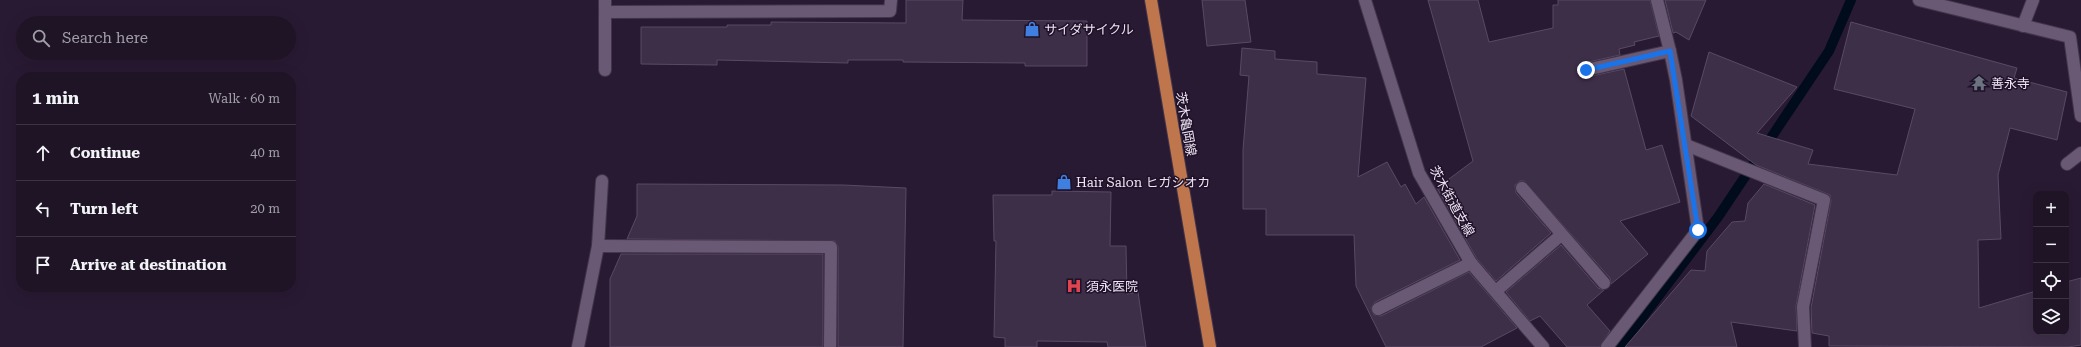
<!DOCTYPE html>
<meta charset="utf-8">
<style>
:root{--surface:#1f1426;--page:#271d2e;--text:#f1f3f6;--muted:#a19ea7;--line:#3c3343}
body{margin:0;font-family:"Roboto Serif","Noto Sans JP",serif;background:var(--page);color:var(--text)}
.controls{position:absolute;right:12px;bottom:12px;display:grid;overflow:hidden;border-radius:8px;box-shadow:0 4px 16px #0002}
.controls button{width:36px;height:36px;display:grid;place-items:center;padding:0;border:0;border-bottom:1px solid var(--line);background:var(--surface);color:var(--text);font:20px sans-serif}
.stop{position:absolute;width:12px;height:12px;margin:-9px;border:3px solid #1a73e8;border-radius:50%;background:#fff}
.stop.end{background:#1a73e8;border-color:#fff;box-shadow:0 1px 4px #0008}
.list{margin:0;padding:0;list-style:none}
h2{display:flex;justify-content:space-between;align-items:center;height:52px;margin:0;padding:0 16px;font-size:17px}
h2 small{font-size:13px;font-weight:400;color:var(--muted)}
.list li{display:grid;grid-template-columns:26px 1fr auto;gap:12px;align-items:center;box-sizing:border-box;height:56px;padding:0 16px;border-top:1px solid var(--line)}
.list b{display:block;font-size:15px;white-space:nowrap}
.list em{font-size:13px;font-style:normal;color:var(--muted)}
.icon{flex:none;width:22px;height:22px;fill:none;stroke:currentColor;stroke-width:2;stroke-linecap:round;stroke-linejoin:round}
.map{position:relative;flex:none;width:2081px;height:347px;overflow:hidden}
.search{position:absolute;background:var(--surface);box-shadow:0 4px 16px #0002;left:16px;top:16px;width:280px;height:44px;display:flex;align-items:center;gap:10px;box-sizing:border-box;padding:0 14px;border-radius:22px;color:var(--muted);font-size:15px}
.panel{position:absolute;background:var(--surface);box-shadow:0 4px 16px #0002;left:16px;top:72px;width:280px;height:220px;border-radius:16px}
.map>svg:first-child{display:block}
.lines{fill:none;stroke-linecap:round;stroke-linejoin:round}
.stream{stroke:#000c1c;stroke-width:10}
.building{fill:#3e2f49;stroke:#594965}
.street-casing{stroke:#42354a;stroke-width:14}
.primary-casing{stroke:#42354a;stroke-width:14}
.street{stroke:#695975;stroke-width:12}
.primary{stroke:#bf764c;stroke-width:12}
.route{stroke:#1a73e8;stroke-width:5}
.labels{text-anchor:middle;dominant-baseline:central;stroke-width:3;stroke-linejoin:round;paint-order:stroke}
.poi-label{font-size:13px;fill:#eee4f5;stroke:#1f1128;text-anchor:start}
.street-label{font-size:13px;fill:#eee4f5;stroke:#1f1128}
</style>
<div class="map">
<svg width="2081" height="347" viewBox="0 0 2081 347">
<rect width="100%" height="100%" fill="#291a33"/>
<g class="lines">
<path class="stream" d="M1620,347L1718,217L1829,51L1851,0"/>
</g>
<g class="building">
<path d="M906,0H963L962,20L1087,21V66H1025V63L903,62V60H848V63L717,60V65L641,64V27H727V25H771V22L906,23Z"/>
<path d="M1202,0H1245L1251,42L1207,46Z"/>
<path d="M1428,0H1478L1489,42L1553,28V5H1558V0H1650L1659,36L1634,42L1635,45L1619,49L1620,55L1584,63L1579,68L1581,75L1587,77L1624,69L1646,150L1662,145L1680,202L1620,221L1648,254L1611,284L1610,278L1524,181H1520L1515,185L1516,193L1551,233L1496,281L1477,259L1437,188L1473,161Z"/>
<path d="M1665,0H1706L1689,40L1676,32L1673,33Z"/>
<path d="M1851,22L2017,68L2014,78L2067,92L2057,140L2010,128L1998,175L2001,239L1978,240L1979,308L2036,291V332H2066V282L2081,278V345L2068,347L1829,346V336L1812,333L1811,308L1831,201L1830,195L1756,165L1691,116L1709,52L1797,87L1757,133L1813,150L1808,164L1897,175L1915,109L1834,89Z"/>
<path d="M1242,48L1275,51V59L1317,62V74L1366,78L1358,177L1387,162L1401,187L1405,184L1416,204L1424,197L1460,260L1375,302L1371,308L1374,315L1381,316L1469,272L1517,328L1481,347H1386L1356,286L1354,235H1266V209H1243V150L1249,76L1240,75Z"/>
<path d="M637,184L843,185L906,188L903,347H838V247L835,241L627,239L637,216Z"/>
<path d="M1764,184L1815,205L1796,306L1797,331L1731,322L1737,347H1625L1691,270L1705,271L1707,251L1732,222L1745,221L1748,203Z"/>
<path d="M1052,191L1111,192L1110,246H1126L1127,294L1138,292L1146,347H1108L1107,342L1037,341V347H1005V338L994,337L996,241H994L993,195H1052Z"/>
<path d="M1561,245L1598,288L1604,290L1587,305L1610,331L1600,347H1567L1540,316L1530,321L1506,292Z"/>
<path d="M621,254H823V347H610V279Z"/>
</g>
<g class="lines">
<g class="street-casing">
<g id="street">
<path d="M605,0V70"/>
<path d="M1365,0L1419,173L1471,263L1543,347"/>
<path d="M1919,0L2070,37L2081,116"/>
<path d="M605,12L890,11L891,0"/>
<path d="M2023,26L2033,0"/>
<path d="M1586,70L1670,51"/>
<path d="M1686,145L1824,200L1803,307L1805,347"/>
<path d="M2067,164L2081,153"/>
<path d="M1522,188L1604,283"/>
<path d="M598,246L831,247L830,347"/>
<path d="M1496,291L1561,235"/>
<path d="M1378,309L1471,263"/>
<path d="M578,347L598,246L602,181"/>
<path d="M1607,347L1698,230L1676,80L1670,51L1657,0"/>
</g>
</g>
<g class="primary-casing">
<path id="primary" d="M1151,0L1210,347"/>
</g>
<use href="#street" class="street"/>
<use href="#primary" class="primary"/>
</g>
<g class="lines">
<path class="route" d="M1586,70L1670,51L1698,230"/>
</g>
<defs>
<g id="shop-bare" transform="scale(1.2)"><path d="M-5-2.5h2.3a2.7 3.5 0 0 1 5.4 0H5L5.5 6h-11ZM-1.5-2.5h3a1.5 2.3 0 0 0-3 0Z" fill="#3f7fe0" stroke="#1f1128" stroke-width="2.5" paint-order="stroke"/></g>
<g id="temple-bare" transform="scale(1.2)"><path d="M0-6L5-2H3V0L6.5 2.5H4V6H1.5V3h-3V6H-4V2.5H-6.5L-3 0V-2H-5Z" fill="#6b7280" stroke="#1f1128" stroke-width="2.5" paint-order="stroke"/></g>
<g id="hospital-bare" transform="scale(1.2)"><path d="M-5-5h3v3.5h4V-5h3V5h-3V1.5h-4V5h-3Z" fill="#e0444e" stroke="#1f1128" stroke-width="2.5" paint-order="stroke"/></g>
</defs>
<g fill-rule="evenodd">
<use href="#shop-bare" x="1032" y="29"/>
<use href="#temple-bare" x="1979" y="83"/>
<use href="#shop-bare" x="1064" y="182"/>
<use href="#hospital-bare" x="1074" y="286"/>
</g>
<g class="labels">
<g class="poi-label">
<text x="1044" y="29">サイダサイクル</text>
<text x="1991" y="83">善永寺</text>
<text x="1076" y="182">Hair Salon ヒガシオカ</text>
<text x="1086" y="286">須永医院</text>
</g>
<g class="street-label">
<text transform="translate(1186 124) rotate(80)">茨木亀岡線</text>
<text transform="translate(1452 201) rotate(61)">茨木街道支線</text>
</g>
</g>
</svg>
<div class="controls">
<button>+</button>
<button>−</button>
<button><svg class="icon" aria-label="locate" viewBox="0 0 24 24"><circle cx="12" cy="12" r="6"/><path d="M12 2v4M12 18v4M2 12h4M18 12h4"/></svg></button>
<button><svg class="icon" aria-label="layers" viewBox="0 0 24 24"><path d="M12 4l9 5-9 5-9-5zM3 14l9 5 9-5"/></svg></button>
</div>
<div class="stop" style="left:1698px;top:230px"></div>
<div class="stop end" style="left:1586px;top:70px"></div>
<div class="search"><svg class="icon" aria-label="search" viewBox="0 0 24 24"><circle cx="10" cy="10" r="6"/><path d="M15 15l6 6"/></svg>Search here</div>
<section class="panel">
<h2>1 min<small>Walk · 60 m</small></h2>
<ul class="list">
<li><svg class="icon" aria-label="ahead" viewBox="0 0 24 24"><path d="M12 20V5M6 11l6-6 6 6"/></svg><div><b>Continue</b></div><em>40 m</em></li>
<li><svg class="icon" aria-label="left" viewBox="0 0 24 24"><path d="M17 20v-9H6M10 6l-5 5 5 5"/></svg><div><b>Turn left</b></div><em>20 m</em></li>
<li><svg class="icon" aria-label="arrive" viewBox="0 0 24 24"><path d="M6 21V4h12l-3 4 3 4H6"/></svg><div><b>Arrive at destination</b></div></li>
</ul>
</section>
</div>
